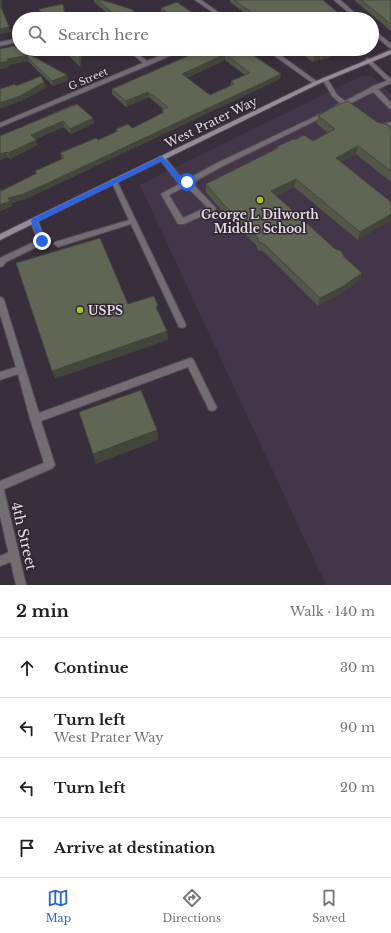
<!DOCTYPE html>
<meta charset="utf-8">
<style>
:root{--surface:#fff;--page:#f2f2f2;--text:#202124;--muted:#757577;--line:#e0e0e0;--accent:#2563eb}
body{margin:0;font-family:"Libre Baskerville",serif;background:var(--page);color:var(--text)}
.stop{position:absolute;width:12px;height:12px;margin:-9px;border:3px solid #2563eb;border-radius:50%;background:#fff}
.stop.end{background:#2563eb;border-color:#fff;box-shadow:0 1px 4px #0008}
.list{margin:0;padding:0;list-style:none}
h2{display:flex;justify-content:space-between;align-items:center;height:52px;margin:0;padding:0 16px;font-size:17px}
h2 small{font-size:13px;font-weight:400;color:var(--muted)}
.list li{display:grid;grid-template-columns:26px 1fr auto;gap:12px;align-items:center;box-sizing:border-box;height:60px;padding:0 16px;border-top:1px solid var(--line)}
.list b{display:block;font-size:15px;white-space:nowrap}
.list p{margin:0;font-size:13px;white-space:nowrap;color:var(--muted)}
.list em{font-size:13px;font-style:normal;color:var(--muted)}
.icon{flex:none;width:22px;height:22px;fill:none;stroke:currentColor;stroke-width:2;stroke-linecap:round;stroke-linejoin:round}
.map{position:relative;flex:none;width:391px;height:585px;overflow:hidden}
.search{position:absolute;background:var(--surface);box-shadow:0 2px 6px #0003;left:12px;right:12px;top:12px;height:44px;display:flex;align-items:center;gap:10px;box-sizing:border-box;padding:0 14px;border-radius:22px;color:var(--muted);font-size:15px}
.sheet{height:292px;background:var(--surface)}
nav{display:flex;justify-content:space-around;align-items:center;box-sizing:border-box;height:56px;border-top:1px solid var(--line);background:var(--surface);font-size:11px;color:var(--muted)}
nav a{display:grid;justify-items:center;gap:2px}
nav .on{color:var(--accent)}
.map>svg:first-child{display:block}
.built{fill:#443649}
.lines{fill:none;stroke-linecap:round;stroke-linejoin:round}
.service-casing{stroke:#544b57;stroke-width:2}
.minor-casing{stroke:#544b57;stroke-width:2}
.tertiary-casing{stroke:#544b57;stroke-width:2}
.secondary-casing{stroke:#544b57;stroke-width:2}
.service{fill:#726c73;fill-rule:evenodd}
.minor{fill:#726c73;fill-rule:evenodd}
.tertiary{fill:#726c73;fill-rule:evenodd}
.secondary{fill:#958c97;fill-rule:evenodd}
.wall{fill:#535748;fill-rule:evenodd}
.shaded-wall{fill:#43473b}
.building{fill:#606554;stroke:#43473b;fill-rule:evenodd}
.route{fill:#2563eb}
.poi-dot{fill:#a8c71b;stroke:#2e2531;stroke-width:1.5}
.labels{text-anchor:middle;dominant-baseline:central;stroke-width:3;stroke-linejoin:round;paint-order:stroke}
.far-street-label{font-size:10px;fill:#e3dde5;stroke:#2e2531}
.street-label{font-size:12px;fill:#e3dde5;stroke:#2e2531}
.poi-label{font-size:12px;font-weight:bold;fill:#e3dde5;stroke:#2e2531}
.near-street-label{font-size:14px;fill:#e3dde5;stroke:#2e2531}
</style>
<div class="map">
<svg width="391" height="585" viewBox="0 0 391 585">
<rect width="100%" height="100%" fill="#392f3c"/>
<path class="built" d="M361,76H372L391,94V585H326L140,185Z"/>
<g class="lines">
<g class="service-casing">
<g id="service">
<path d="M325,77L327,78L337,95L345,101L370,88L371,87L391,79V83L378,89L391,103V109L389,108L373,92L349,104V106C348,107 336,109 335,108V106L340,103L333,97L322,79Z"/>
<path d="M327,111L329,112V114L221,167L192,183L216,208L215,210L184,224H178L161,194L179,184L160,160V156H164L184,181L217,163ZM186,186L207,207L183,218L169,195Z"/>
<path d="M391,122V126L377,129L374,127L375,126Z"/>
<path d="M112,179H116L117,181L186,325L185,327L182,328L179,327L131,224L58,247L54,244L55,242L129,220L111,181Z"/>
<path d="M34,218L38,221L46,241L45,243L6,262L3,266L0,267V258L38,240L30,221Z"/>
<path d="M0,297L3,298L4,300L39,413L190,358L193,359L215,404L217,407L215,410L212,411L209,410L188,367L41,421L55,465L53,468L0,491V481L44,463L30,419L18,374L0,380V372L16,367L0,314Z"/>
</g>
</g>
<g class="minor-casing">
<g id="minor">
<path d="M195,0H201L228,19H222Z"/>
<path d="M334,0H340L362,19H356Z"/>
<path d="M372,28L391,44V49L372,33Z"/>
<path d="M19,38V42L0,46V42Z"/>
<path d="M126,49H132L147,61L177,49H185L149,65L0,127V123L143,63Z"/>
<path d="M265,49H272L319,83L318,84H314Z"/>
<path d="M368,58L391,79V84L389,83L366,61V59Z"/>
<path d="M14,550L18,551L19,555L18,559L0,566V556Z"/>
</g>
</g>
<g class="tertiary-casing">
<path id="tertiary" d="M0,489L4,490L5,494L26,585H16L0,516Z"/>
</g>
<g class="secondary-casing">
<path id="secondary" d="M391,50V54L318,84L0,240V234L314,82Z"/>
</g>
<use href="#service" class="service"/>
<use href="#minor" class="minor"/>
<use href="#tertiary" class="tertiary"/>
<use href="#secondary" class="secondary"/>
</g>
<g class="wall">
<path d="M94,0H102L140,16L165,19H114L94,2Z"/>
<path d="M230,0H323L336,18L330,19H253L230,2Z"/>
<path d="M355,0H391V31L355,1Z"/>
<path d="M63,4L66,19H43L40,15L39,9Z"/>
<path d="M161,8L201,19H168L161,13Z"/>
<path d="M14,46L67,75L68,80L53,86L28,61L8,65L9,67L0,69V49Z"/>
<path d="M62,49H83L80,67Z"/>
<path d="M204,49H244L280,79L47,189L25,199L11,203L12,206L0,211V189L1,191L36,174L35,171L62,159L60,153L98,140L116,132V129L132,128L135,127L162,113V110L163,109L149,97L126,107L112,94V89ZM225,60L245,75L231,81V85L210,95L186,78Z"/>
<path d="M295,49H348L322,60L320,59L313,62Z"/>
<path d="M72,105L93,118L94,123L71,134L64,127L35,139L37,145L10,159L8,157L0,160V136Z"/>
<path d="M318,116L377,122L391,129V182L356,154L341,162L391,202L358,240L294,187L276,196L362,273L359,280L340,294L318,306L264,252L258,250L256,245L223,212L206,192V184L276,149V147L295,140L313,141L328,133L317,124Z"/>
</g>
<g class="shaded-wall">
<path d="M1,0H2V12L1,7Z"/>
<path d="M337,12L336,18L330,19H309Z"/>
<path d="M65,16L66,19H44V18Z"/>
<path d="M9,27L11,32L0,34V29Z"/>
<path d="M81,49H83L80,67L79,61Z"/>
<path d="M336,49H348L322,60V55Z"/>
<path d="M225,54V60L182,80V74Z"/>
<path d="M321,54L320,59L313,62L314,56Z"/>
<path d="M29,55L27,57L28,61L8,65L9,67L0,69V63L7,59Z"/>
<path d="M281,74L280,79L47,189L25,199L11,203L12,206L0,211V205L8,198Z"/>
<path d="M67,75L68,80L53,86L52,81Z"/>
<path d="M44,82L46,88L21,101L0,109V103Z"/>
<path d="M148,92L149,97L126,107V101Z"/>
<path d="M93,118L94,123L71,134L70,129Z"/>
<path d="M63,121L64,127L32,140L31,135Z"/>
<path d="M36,140L37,145L10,159L8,153Z"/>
<path d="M358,146L356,154L334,166L336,158Z"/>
<path d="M7,152L8,157L0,160V154Z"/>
<path d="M296,179L294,187L270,199L271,191Z"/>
<path d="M391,214V220L358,240L360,232Z"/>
<path d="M362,273L359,280L340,294L318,306L320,298Z"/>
<path d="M167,331L168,340L55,379L52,371Z"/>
<path d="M157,430L158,440L96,464L93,454Z"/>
</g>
<g class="building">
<path d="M0,0H1V7L9,27L0,29Z"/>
<path d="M97,0H102L131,9L140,16L147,14L165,19H120Z"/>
<path d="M234,0H323L337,12L309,19H261Z"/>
<path d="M361,0H391V24Z"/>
<path d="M177,2L201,19H175L161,8Z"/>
<path d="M63,4L65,16L44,18L39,9Z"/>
<path d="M14,46L19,49L67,75L52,81L27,57L29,55L7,59L8,61L0,63V49Z"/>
<path d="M67,49H81L79,61Z"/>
<path d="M204,49H244L281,74L46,184L23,194L8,198L10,201L0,205V189L1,191L37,173L35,171L64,158L60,153L96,138L98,140L118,131L116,129L128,124L132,128L135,127L164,112L162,110L168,107L148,92L126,101L112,89ZM225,54L250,73L231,81L234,84L210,95L182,74Z"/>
<path d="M304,49H336L322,55L321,54L314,56Z"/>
<path d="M41,76L44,82L20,96L0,103V89L15,84L16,86Z"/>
<path d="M348,101L377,122L388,125L391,129V171L358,146L336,158L391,202V214L360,232L296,179L271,191L335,249L341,251L344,257L362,273L342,287L320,298L265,245L259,242L257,237L223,204L206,184L278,148L276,147L294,139L295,140L304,135L313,141L335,129L318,116L333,107Z"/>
<path d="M77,104L93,118L70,129L63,121L31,135L36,140L8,153L7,152L0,154V136Z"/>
<path d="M100,238L128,304L154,296L158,306L156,307L167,331L52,371L16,263Z"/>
<path d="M141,390L157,430L93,454L79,412Z"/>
</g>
<path class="route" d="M162,156L184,181H189V184L181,186L161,161L37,222L45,241L42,243L40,242L31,221L32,219Z"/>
<g class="poi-dot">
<circle cx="260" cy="200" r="4"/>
<circle cx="80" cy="310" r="4"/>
</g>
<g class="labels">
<g class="far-street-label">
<text transform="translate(88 79) rotate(-23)">G Street</text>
</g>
<g class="street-label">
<text transform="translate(211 122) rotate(-26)">West Prater Way</text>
</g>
<g class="poi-label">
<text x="260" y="214">George L Dilworth<tspan x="260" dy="14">Middle School</tspan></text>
<text x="88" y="310" text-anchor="start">USPS</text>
</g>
<g class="near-street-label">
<text transform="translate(24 536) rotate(77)">4th Street</text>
</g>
</g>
</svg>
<div class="stop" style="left:187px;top:182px"></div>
<div class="stop end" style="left:42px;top:241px"></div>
<div class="search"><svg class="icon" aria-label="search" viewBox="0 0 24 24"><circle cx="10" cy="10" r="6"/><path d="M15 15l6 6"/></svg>Search here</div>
</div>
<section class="sheet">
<h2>2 min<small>Walk · 140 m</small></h2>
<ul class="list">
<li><svg class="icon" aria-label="ahead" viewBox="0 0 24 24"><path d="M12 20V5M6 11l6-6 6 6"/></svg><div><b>Continue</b></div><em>30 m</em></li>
<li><svg class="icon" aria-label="left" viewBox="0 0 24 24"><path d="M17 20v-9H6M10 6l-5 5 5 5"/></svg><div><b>Turn left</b><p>West Prater Way</p></div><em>90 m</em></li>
<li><svg class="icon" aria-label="left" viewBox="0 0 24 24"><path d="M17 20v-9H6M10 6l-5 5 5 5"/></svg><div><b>Turn left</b></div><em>20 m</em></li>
<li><svg class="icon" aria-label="arrive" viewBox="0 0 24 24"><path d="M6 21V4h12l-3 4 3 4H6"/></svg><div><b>Arrive at destination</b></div></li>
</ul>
</section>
<nav>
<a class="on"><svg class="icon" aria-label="map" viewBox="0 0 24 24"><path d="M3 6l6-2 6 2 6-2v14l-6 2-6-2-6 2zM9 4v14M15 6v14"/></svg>Map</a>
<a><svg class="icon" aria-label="directions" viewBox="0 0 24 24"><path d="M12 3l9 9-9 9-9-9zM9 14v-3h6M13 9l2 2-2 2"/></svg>Directions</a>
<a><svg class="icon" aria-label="saved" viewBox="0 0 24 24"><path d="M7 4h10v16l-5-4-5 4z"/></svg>Saved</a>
</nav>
